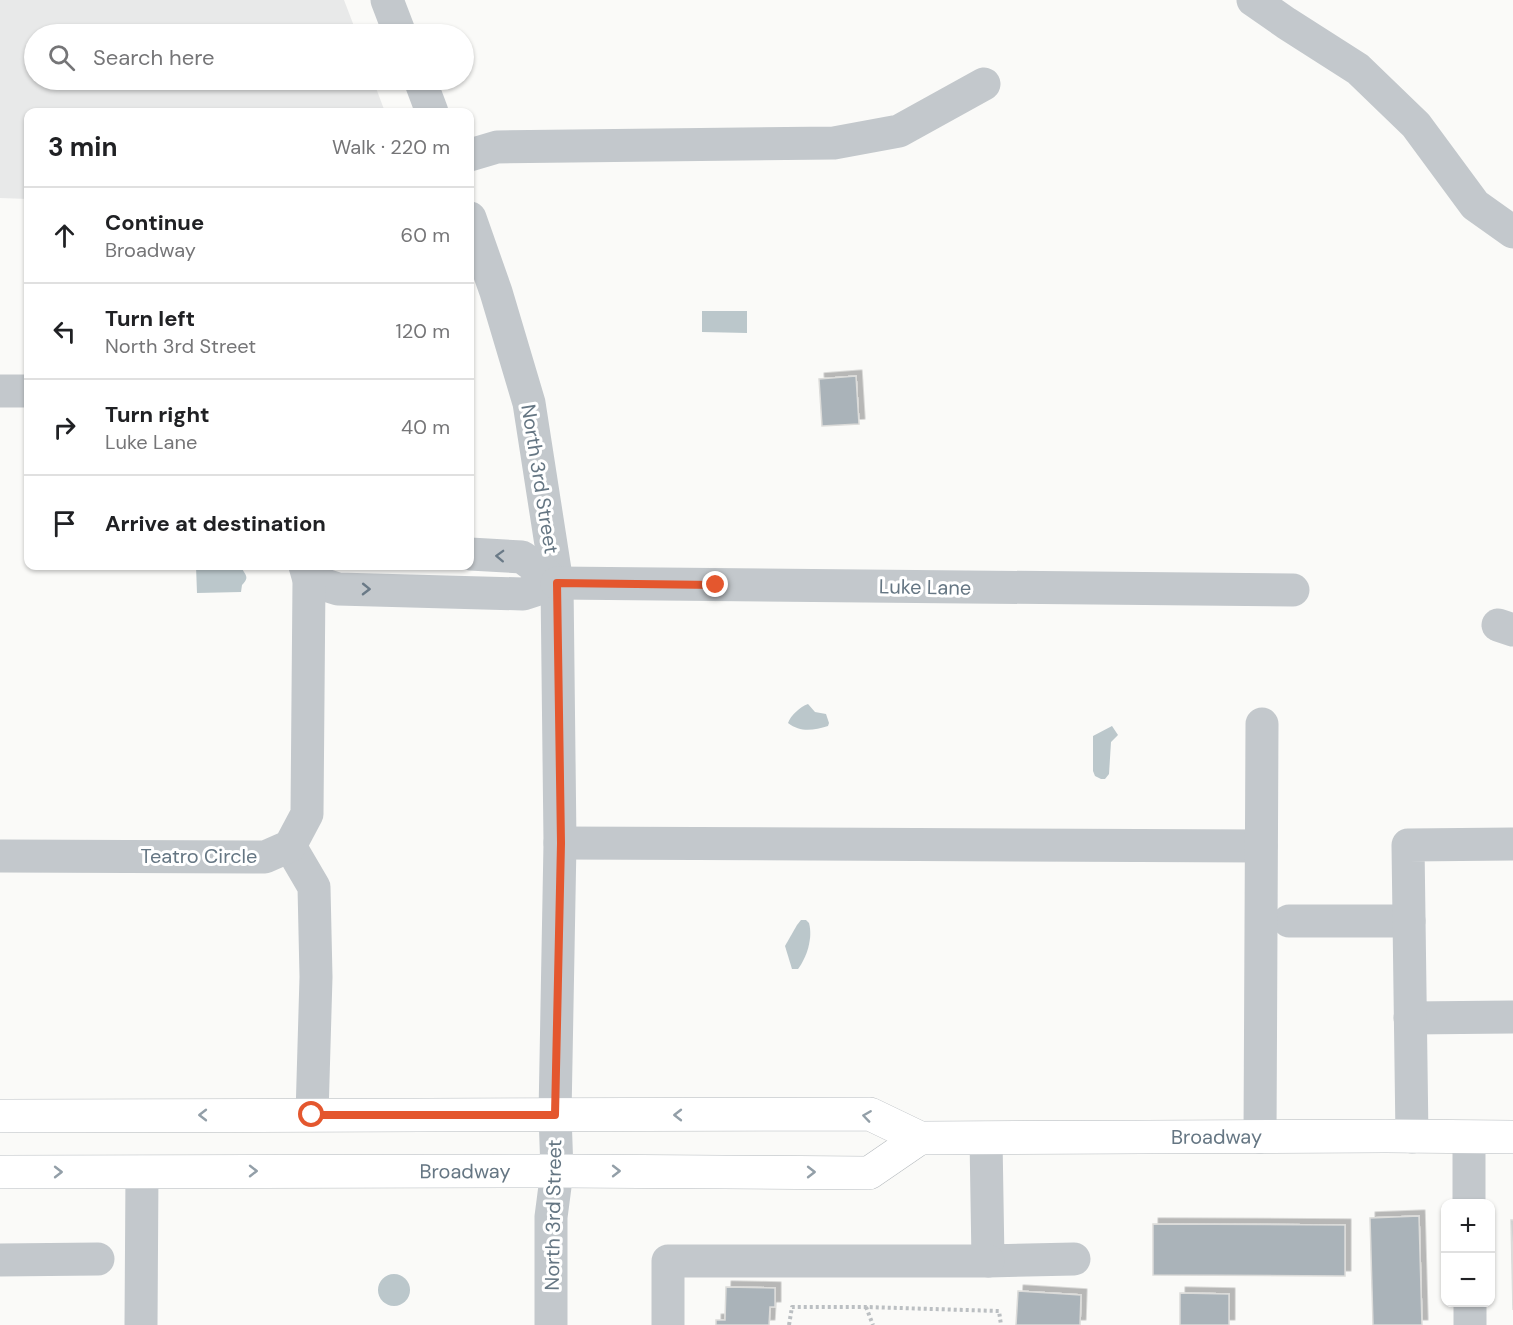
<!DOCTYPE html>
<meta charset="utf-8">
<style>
:root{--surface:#fff;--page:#f2f2f2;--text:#202124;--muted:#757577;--line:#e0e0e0}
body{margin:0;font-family:"DM Sans",sans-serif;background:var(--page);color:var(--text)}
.controls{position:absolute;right:18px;bottom:18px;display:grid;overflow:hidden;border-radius:12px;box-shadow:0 2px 4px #0004}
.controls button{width:54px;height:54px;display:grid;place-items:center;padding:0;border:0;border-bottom:2px solid var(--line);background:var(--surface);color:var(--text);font:30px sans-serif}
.stop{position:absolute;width:18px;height:18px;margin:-14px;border:4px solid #e4572e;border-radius:50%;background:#fff}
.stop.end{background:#e4572e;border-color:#fff;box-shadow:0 2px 6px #0008}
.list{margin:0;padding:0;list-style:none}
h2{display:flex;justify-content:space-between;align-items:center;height:78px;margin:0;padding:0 24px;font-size:26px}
h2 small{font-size:20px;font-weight:400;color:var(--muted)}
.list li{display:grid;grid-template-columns:39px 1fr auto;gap:18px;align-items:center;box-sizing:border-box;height:96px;padding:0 24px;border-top:2px solid var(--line)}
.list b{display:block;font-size:22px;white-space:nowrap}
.list p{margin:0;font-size:20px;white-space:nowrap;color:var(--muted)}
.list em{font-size:20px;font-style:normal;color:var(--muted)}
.icon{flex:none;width:33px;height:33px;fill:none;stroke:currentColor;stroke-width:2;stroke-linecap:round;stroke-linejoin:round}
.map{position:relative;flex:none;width:1513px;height:1325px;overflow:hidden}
.search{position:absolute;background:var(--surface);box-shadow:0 2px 4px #0004;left:24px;top:24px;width:450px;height:66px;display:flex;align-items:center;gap:15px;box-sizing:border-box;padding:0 21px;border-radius:33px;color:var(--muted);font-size:22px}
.panel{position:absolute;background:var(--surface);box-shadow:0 2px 4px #0004;left:24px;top:108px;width:450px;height:462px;border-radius:12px}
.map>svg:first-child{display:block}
.built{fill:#e8e9e9}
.water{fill:#bbc7cb}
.building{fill:#aab3b9;stroke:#dcdcda;stroke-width:1.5;filter:url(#shadow)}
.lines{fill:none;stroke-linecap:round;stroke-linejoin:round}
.major-casing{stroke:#b5babe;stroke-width:34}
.path{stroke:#bbbfc2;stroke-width:4;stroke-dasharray:3 3;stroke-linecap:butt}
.minor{stroke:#c3c8cc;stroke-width:33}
.major{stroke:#fff;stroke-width:33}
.oneway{stroke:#6a7a87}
.oneway2{stroke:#939fa8}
.route{stroke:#e4572e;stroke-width:8}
.labels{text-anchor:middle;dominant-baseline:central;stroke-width:6;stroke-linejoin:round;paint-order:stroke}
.street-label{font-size:20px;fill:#657683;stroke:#fff}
</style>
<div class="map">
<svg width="1513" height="1325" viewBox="0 0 1513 1325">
<defs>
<filter id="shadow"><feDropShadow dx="5.5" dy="-5.5" stdDeviation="0" flood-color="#0004"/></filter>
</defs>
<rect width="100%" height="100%" fill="#fafaf8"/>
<path class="built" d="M0,0H344L357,34H34V80H373L385,112H28V199L0,198Z"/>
<g class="water">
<path d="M702,311H747V333L702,332Z"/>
<path d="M196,566H241C244,575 251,576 242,585L241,592L197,593Z"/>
<path d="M808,704L815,712L826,714L829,723L828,726C814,730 801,733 788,723C791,715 800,707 808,704Z"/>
<path d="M1112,726L1118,735L1111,742L1109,774L1105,779H1101L1095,776L1093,771V736Z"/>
<path d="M801,920H806L809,923C813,938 807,957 798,969H792L785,946L797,925Z"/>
<circle cx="394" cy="1290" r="16"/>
</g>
<g class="building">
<path d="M856,376L859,424L822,426L819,379Z"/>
<path d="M1419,1216L1422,1325H1373L1370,1218Z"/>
<path d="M1511,1220H1513V1310Z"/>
<path d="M1153,1224L1345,1225V1276L1153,1275Z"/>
<path d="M726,1287L775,1288V1307H770L769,1325H716V1320H725Z"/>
<path d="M1018,1291L1081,1295L1080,1325H1016Z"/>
<path d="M1180,1293L1229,1294V1325H1180Z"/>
</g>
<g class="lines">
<g class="major-casing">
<g id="major">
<path id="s1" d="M0,1116L870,1114L920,1138L1386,1136L1513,1137"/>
<path id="s2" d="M0,1172L557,1171L869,1173L920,1138"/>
</g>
</g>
<g class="path">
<path d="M866,1307L873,1325"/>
<path d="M789,1325L792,1307H866L999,1311L1001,1325"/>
</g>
<g class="minor">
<path d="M387,0L400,34"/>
<path d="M1253,0L1286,23L1358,69L1416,125L1475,205L1513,232"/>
<path d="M420,80L432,112"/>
<path d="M470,155L497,147L834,143L899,131L984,84"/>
<path d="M470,218L496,292L529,403L557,583L560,843L555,1115L557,1171L551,1217V1325"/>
<path d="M0,391H28"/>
<path d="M309,580L338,589L523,594L557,583L522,557L470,554"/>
<path d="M557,583L1293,590"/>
<path d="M1498,625L1513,630"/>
<path d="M560,843L1261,846"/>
<path d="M290,846L314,887L316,977L312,1115"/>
<path d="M0,856L265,857L290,846L307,814L309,580L305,566"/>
<path d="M1289,921H1409"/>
<path d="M1410,1018L1513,1017"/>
<path d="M1260,1137L1262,724"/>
<path d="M1412,1137L1408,845L1513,844"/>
<path d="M1469,1137V1204"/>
<path d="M986,1138L988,1261L1074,1259"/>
<path d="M0,1260L98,1259"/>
<path d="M1470,1302V1325"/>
<path d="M141,1325L142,1172"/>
<path d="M668,1325V1261H988"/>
</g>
<use href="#major" class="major"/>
</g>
<defs><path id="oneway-chevron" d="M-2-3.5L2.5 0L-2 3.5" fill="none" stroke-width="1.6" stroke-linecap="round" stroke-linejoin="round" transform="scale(1.5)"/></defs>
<g class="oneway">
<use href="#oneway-chevron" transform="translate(500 556) rotate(-178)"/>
<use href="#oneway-chevron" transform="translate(366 589) rotate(1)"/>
</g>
<g class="oneway2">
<use href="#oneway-chevron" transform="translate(203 1115) rotate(180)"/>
<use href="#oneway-chevron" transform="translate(678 1115) rotate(180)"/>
<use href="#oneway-chevron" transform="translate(867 1116) rotate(-172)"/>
<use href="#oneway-chevron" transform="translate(253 1171)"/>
<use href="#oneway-chevron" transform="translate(616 1171)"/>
<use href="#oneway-chevron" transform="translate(58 1172)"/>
<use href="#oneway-chevron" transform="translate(811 1172)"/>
</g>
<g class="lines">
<path class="route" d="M312,1115H555L561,843L557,583L716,585"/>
</g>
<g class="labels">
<g class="street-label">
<text transform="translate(540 479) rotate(81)">North 3rd Street</text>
<text transform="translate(925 587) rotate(1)">Luke Lane</text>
<text x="199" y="856">Teatro Circle</text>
<text stroke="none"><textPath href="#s1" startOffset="1222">Broadway</textPath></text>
<text stroke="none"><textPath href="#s2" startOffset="465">Broadway</textPath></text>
<text transform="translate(553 1215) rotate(-89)">North 3rd Street</text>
</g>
</g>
</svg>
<div class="controls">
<button>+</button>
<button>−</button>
</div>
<div class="stop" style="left:312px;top:1115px"></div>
<div class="stop end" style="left:716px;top:585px"></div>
<div class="search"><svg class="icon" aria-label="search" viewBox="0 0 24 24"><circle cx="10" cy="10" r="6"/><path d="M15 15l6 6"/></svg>Search here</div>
<section class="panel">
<h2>3 min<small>Walk · 220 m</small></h2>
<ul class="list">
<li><svg class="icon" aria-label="ahead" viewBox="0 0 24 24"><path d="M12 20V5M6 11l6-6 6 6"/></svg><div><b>Continue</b><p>Broadway</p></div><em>60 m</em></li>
<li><svg class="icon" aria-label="left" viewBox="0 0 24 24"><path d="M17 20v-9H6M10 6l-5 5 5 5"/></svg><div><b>Turn left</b><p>North 3rd Street</p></div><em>120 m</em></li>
<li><svg class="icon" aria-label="right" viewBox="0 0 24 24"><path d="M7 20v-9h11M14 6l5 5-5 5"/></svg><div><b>Turn right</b><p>Luke Lane</p></div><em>40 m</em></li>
<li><svg class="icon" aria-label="arrive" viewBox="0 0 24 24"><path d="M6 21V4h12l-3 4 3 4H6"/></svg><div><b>Arrive at destination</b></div></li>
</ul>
</section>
</div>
